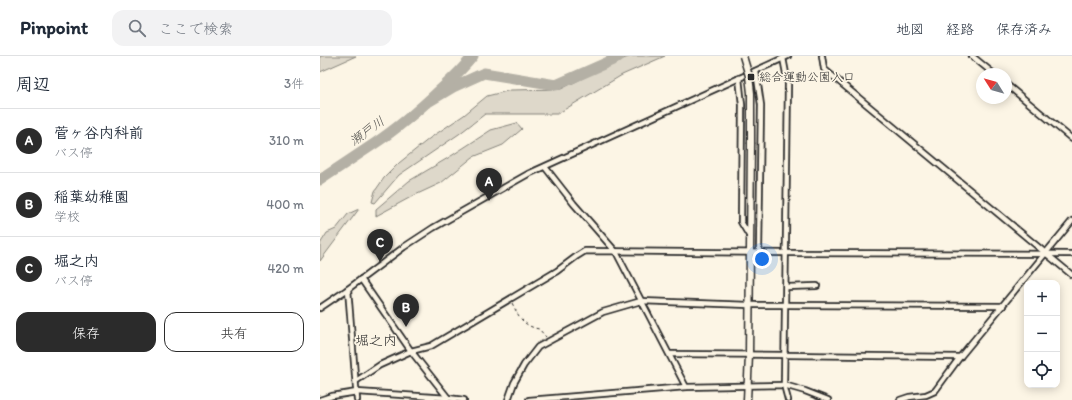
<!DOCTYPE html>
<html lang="ja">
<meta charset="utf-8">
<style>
:root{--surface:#fff;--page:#f2f2f3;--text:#1f2937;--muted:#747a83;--line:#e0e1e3;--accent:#2b2b2b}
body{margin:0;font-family:Itim,"Klee One",sans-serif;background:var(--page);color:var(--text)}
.controls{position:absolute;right:12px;bottom:12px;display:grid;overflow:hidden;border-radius:8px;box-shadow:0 2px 10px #0003}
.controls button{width:36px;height:36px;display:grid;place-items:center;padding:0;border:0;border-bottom:1px solid var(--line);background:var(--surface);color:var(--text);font:20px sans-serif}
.compass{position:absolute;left:656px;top:12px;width:36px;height:36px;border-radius:50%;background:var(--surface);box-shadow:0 2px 10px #0003;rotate:307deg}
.you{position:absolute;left:442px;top:203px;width:14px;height:14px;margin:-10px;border:3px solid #fff;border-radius:50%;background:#1a73e8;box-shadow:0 0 0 6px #1a73e833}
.badge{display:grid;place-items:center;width:26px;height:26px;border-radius:50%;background:var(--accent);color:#fff;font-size:13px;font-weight:700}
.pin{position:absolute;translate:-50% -33px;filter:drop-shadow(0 1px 2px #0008)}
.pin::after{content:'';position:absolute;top:21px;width:14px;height:12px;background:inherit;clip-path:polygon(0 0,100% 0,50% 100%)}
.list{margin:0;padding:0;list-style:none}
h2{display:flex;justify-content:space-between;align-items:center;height:52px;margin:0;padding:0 16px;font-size:17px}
h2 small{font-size:13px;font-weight:400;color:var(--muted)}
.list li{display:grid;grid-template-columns:26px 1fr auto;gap:12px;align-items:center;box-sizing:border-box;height:64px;padding:0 16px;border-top:1px solid var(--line)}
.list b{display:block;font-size:15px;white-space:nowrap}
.list p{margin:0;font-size:13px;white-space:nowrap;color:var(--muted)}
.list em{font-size:13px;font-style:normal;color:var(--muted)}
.actions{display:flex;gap:8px;padding:12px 16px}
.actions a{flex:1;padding:9px 0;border:1px solid var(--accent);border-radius:12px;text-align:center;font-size:14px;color:var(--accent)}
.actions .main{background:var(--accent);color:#fff}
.icon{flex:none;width:22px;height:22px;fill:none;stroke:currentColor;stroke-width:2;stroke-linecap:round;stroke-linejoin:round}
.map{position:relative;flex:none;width:752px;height:344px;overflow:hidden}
header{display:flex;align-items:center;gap:24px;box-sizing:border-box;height:56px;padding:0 20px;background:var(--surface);border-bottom:1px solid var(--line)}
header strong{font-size:19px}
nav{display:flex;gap:22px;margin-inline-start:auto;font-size:14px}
.search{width:280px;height:36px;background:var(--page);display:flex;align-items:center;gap:10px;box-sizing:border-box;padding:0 14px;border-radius:12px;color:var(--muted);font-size:15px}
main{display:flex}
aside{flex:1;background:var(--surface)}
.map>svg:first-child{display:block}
.green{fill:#ded8ca;stroke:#84827a}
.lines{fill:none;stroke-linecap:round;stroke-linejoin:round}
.river{stroke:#b4b0a5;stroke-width:11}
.minor-casing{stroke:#2b2b2b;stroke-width:8}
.tertiary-casing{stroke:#2b2b2b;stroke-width:9}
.path{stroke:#2b2b2b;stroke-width:1;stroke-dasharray:3 3;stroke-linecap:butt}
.minor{stroke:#fcf5e5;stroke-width:4.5}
.tertiary{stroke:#fcf5e5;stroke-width:6}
.tertiary-bridge-casing{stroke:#2b2b2b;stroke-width:9;stroke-linecap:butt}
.tertiary-bridge{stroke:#fcf5e5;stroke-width:6}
.poi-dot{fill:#2b2b2b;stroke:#fcf5e5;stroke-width:1.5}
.labels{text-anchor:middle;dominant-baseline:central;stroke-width:3.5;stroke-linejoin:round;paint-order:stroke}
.poi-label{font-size:12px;fill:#2b2b2b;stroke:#fcf5e5;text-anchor:start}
.water-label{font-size:13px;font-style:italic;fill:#545350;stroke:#fcf5e5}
.quarter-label{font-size:14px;fill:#2b2b2b;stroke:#fcf5e5}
</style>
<header>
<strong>Pinpoint</strong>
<div class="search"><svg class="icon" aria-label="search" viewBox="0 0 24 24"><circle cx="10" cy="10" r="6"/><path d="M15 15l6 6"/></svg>ここで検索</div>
<nav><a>地図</a><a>経路</a><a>保存済み</a></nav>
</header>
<main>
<aside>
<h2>周辺<small>3件</small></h2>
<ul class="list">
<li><span class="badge">A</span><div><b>菅ヶ谷内科前</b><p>バス停</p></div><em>310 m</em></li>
<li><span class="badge">B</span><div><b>稲葉幼稚園</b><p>学校</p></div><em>400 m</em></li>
<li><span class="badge">C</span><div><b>堀之内</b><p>バス停</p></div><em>420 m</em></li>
</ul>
<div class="actions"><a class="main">保存</a><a>共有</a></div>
</aside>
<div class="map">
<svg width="752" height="344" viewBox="0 0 752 344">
<rect width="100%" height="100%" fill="#fcf5e5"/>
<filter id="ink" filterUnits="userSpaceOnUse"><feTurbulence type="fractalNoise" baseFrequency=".025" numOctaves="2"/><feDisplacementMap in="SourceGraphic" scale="8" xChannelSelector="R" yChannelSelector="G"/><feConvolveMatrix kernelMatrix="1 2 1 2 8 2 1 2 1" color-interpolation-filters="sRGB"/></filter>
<g filter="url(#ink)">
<g class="green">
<path d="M0,0H36L0,16Z"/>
<path d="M311,0H345L302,19L237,58H165L139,78L79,119L55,147L52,146L55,135L64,122L79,107L110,82L144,59L167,40L191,34L241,33L295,6Z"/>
<path d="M197,67L202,73L183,89L153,101L121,127L91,141L56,160V153L89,125L128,102L171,74Z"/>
<path d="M39,153L0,205V188L7,177L16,173L28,158Z"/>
</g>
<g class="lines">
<g class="river">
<path d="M108,46L133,31L164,17L236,29L295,3L299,0"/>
<path d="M0,124C18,112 36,100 54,88C78,72 100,53 121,33C132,23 143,13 153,0"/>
</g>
<g class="minor-casing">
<g id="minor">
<path d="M502,0L504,13L752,219"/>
<path d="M652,0L674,18"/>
<path d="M463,2L468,28L464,329L468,344"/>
<path d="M436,15L441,49L439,197"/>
<path d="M419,22L422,49L421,166L430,181"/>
<path d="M686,28L752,83"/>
<path d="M225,111L254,148L296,196L366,331"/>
<path d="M41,223L91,295L128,342"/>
<path d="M466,231L497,230"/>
<path d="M28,233L37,344"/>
<path d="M0,252L28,233L84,191L113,172L208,118L468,0"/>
<path d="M350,298L465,299L640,301"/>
<path d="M36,325L60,309L91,295L111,290L237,215L257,200L265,195L466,197L752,198"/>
<path d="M0,344L12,340L37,336L128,342L144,344"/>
<path d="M188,344L194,327L204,309L218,291L283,256L321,245L429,249H465L683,250"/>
<path d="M209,344L366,331L464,329L485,335L508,344"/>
<path d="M580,344L589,341L606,339L615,335L640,301L752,165"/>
</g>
</g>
<g class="tertiary-casing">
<path id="tertiary" d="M427,344L429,299L431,88"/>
</g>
<path class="path" d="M192,247C199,261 203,270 219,273L226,281"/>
<use href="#minor" class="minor"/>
<use href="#tertiary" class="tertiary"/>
<g class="tertiary-bridge-casing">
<path id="tertiary-bridge" d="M423,0L429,20L431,37V88"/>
</g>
<use href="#tertiary-bridge" class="tertiary-bridge"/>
</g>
</g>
<rect class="poi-dot" x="427" y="17" width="8" height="8" rx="2"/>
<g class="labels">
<g class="poi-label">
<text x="439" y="21">総合運動公園入口</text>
</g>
<g class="water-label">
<text transform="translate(47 75) rotate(-36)">瀬戸川</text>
</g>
<g class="quarter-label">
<text x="56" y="284">堀之内</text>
</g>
</g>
</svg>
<div class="controls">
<button>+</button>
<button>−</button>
<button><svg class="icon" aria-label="locate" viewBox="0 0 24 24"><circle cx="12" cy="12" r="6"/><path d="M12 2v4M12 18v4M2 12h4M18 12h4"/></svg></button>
</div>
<svg class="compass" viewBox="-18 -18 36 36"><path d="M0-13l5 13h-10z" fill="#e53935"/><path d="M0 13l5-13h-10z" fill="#747a83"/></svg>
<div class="you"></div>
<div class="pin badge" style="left:169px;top:145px">A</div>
<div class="pin badge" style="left:86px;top:271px">B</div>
<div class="pin badge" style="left:60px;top:206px">C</div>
</div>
</main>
